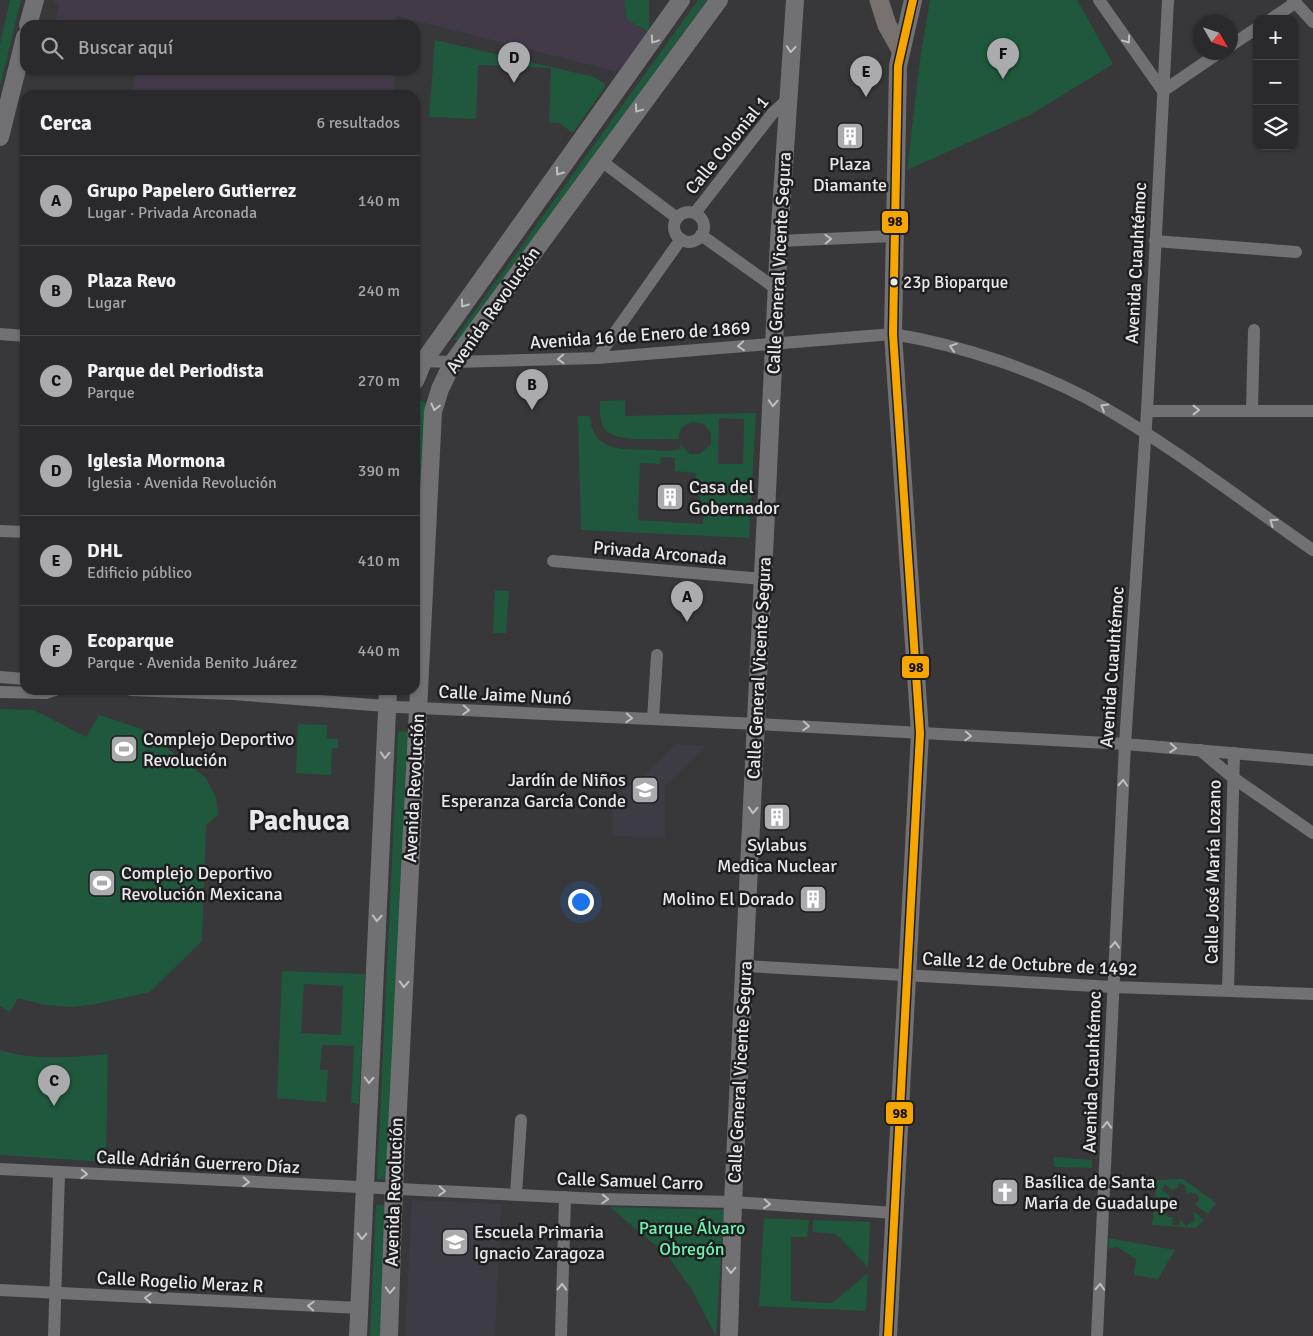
<!DOCTYPE html>
<html lang="es">
<meta charset="utf-8">
<style>
:root{--surface:#2a292b;--page:#363537;--text:#f1f3f6;--muted:#a5a6a9;--line:#464547;--accent:#abaaad}
body{margin:0;font-family:Signika,sans-serif;background:var(--page);color:var(--text)}
.controls{position:absolute;right:15px;top:15px;display:grid;overflow:hidden;border-radius:10px;box-shadow:0 1px 4px #0004}
.controls button{width:45px;height:45px;display:grid;place-items:center;padding:0;border:0;border-bottom:1px solid var(--line);background:var(--surface);color:var(--text);font:25px sans-serif}
.compass{position:absolute;left:1193px;top:15px;width:45px;height:45px;border-radius:50%;background:var(--surface);box-shadow:0 1px 4px #0004;rotate:129deg}
.you{position:absolute;left:580px;top:901px;width:18px;height:18px;margin:-12px;border:4px solid #fff;border-radius:50%;background:#1a73e8;box-shadow:0 0 0 8px #1a73e833}
.badge{display:grid;place-items:center;width:32px;height:32px;border-radius:50%;background:var(--accent);color:#111;font-size:16px;font-weight:700}
.pin{position:absolute;translate:-50% -41px;filter:drop-shadow(0 1px 2px #0008)}
.pin::after{content:'';position:absolute;top:26px;width:18px;height:15px;background:inherit;clip-path:polygon(0 0,100% 0,50% 100%)}
.list{margin:0;padding:0;list-style:none}
h2{display:flex;justify-content:space-between;align-items:center;height:65px;margin:0;padding:0 20px;font-size:21px}
h2 small{font-size:16px;font-weight:400;color:var(--muted)}
.list li{display:grid;grid-template-columns:32px 1fr auto;gap:15px;align-items:center;box-sizing:border-box;height:90px;padding:0 20px;border-top:1px solid var(--line)}
.list b{display:block;font-size:19px;white-space:nowrap}
.list p{margin:0;font-size:16px;white-space:nowrap;color:var(--muted)}
.list em{font-size:16px;font-style:normal;color:var(--muted)}
.icon{flex:none;width:28px;height:28px;fill:none;stroke:currentColor;stroke-width:2;stroke-linecap:round;stroke-linejoin:round}
.map{position:relative;flex:none;width:1313px;height:1336px;overflow:hidden}
.search{position:absolute;background:var(--surface);box-shadow:0 1px 4px #0004;left:20px;top:20px;width:400px;height:55px;display:flex;align-items:center;gap:12px;box-sizing:border-box;padding:0 18px;border-radius:15px;color:var(--muted);font-size:19px}
.panel{position:absolute;background:var(--surface);box-shadow:0 1px 4px #0004;left:20px;top:90px;width:400px;height:605px;border-radius:15px}
.map>svg:first-child{display:block}
.commercial{fill:#423a49}
.built{fill:#3d3c45}
.green{fill:#1f583d;fill-rule:evenodd}
.lines{fill:none;stroke-linecap:round;stroke-linejoin:round}
.street{stroke:#717173;stroke-width:12}
.secondary{stroke:#717173;stroke-width:18}
.primary{stroke:#76706f;stroke-width:19}
.bus-1-casing{stroke:#1e1e20;stroke-width:11}
.bus-1{stroke:#f7a600;stroke-width:8}
.oneway{stroke:#bfbec1}
.bus-dot{fill:#e9e8eb;stroke:#1e1e20;stroke-width:2}
.labels{text-anchor:middle;dominant-baseline:central;stroke-width:5;stroke-linejoin:round;paint-order:stroke}
.bus-label{font-size:17px;fill:#e9e8eb;stroke:#1e1e20;text-anchor:start}
.street-label{font-size:18px;fill:#e9e8eb;stroke:#1e1e20}
.poi-label{font-size:18px;fill:#e9e8eb;stroke:#1e1e20;text-anchor:start}
.park-label{font-size:18px;fill:#6df4af;stroke:#1e1e20}
.town-label{font-size:28px;font-weight:bold;fill:#e9e8eb;stroke:#1e1e20}
.line-badge{stroke:#1e1e20;stroke-width:2}
.pale-badge-label{font-size:14px;text-anchor:middle;font-weight:bold;fill:#111}
</style>
<div class="map">
<svg width="1313" height="1336" viewBox="0 0 1313 1336">
<rect width="100%" height="100%" fill="#383739"/>
<g class="commercial">
<path d="M55,0H624L627,20L653,36L626,74L397,16L396,25H55L59,5L54,2Z"/>
<path d="M135,70H395L394,95H237L133,91Z"/>
</g>
<g class="built">
<path d="M677,744L705,746L665,786V838L613,836L612,797L639,780Z"/>
<path d="M412,1200L501,1204L495,1336H405Z"/>
</g>
<g class="green">
<path d="M10,0H21L0,86V44Z"/>
<path d="M624,0H649V32L627,20Z"/>
<path d="M698,0H707L462,342L454,340Z"/>
<path d="M930,0H1077L1113,64L1030,115L907,170L920,60Z"/>
<path d="M435,40L594,77L604,83L605,87L573,133L559,123L549,122L551,68L478,65L476,119L429,117Z"/>
<path d="M418,400L427,404L422,524H415Z"/>
<path d="M625,400V416L756,413L749,538L581,530L578,416H590C592,452 622,449 650,450C659,450 672,452 681,449L678,439C659,438 609,445 602,424C599,417 600,408 600,401ZM719,418L744,419L743,464H718ZM693,422L704,424L711,433V444L700,454H690L679,443C677,432 682,425 693,422ZM661,457L675,458V471L696,473L695,488L700,489L699,505L704,506L703,524L638,520L640,463L660,464Z"/>
<path d="M495,590L509,591L506,633H493Z"/>
<path d="M0,709L34,710L86,737L99,715L142,729L206,778L216,797L218,815L206,825L202,941L150,992L96,1004L74,1007L45,1005L18,998L10,1012L0,1006Z"/>
<path d="M298,724L327,725V738L338,739V748H332L331,775L296,773Z"/>
<path d="M398,731L409,732L389,1180L377,1179Z"/>
<path d="M282,971L365,974L359,1104L351,1103L354,1046L322,1045L320,1070H328L326,1102L277,1098ZM304,984L343,986L341,1035L301,1033Z"/>
<path d="M0,1050C35,1061 72,1057 108,1054L106,1162L0,1155Z"/>
<path d="M1054,1157L1092,1160V1168L1054,1167Z"/>
<path d="M1183,1179L1216,1203L1208,1214L1195,1205L1199,1200L1198,1195L1191,1192L1187,1194L1185,1185L1178,1183V1187L1172,1190L1165,1184L1162,1190L1169,1195L1170,1203L1163,1207V1211L1168,1217H1173L1172,1225H1179L1180,1219L1186,1226L1195,1220L1193,1211L1204,1220L1196,1228L1152,1225L1157,1180Z"/>
<path d="M376,1205H387L382,1336H370Z"/>
<path d="M610,1207L724,1210L716,1336L692,1290L668,1256Z"/>
<path d="M764,1218L809,1220L807,1237H791V1301L832,1303L868,1273L866,1311L759,1306Z"/>
<path d="M813,1220L870,1222L868,1267L836,1234L813,1232Z"/>
<path d="M1109,1239H1114L1175,1250L1158,1279L1134,1275L1136,1259L1117,1247L1108,1249Z"/>
</g>
<g class="lines">
<g class="street">
<path d="M1099,0L1163,91"/>
<path d="M1293,0L1313,22"/>
<path d="M1271,19L1295,3"/>
<path d="M1230,46L1257,28"/>
<path d="M1163,91L1220,52"/>
<path d="M600,160L677,218"/>
<circle cx="689" cy="227" r="15"/>
<path d="M695,213L772,114L787,100"/>
<path d="M701,235L778,290"/>
<path d="M779,241L893,236"/>
<path d="M1155,241L1296,252"/>
<path d="M0,334L25,336"/>
<path d="M597,358L681,239"/>
<path d="M417,361L453,362L597,358L893,334C961,345 1043,372 1103,407C1176,449 1244,502 1313,550"/>
<path d="M1252,410L1254,330"/>
<path d="M1147,411H1313"/>
<path d="M0,531L25,532"/>
<path d="M553,561L763,579"/>
<path d="M0,677L25,679"/>
<path d="M131,690L233,694L398,707L757,724L1125,744L1313,760"/>
<path d="M0,692L46,693L55,690"/>
<path d="M653,719L657,655"/>
<path d="M1200,750L1232,777L1313,833"/>
<path d="M745,966L1113,987L1313,994"/>
<path d="M1228,991L1234,753"/>
<path d="M0,1169L600,1199L733,1202L895,1213"/>
<path d="M516,1194L521,1120"/>
<path d="M0,1290L359,1308"/>
<path d="M54,1336L59,1173"/>
<path d="M561,1336L565,1197"/>
<path d="M1097,1336L1125,744L1147,411L1168,0"/>
</g>
<g class="secondary">
<path d="M28,25L35,0"/>
<path d="M0,137L25,37"/>
<path d="M415,381L423,362L681,0"/>
<path d="M358,1336L388,690"/>
<path d="M389,1336L394,1189L433,412L440,389L453,362L719,0"/>
<path d="M729,1336L733,1202L779,241L795,0"/>
<path d="M888,1336L920,733L893,334L898,66L913,0"/>
</g>
<path class="primary" d="M879,0L887,25L901,50"/>
<g class="bus-1-casing">
<path id="bus-1" d="M888,1336L920,733L893,334L898,66L913,0"/>
</g>
<use href="#bus-1" class="bus-1"/>
</g>
<defs><path id="oneway-chevron" d="M-2-3.5L2.5 0L-2 3.5" fill="none" stroke-width="1.6" stroke-linecap="round" stroke-linejoin="round" transform="scale(1.25)"/></defs>
<g class="oneway">
<use href="#oneway-chevron" transform="translate(654 40) rotate(124)"/>
<use href="#oneway-chevron" transform="translate(1127 40) rotate(55)"/>
<use href="#oneway-chevron" transform="translate(791 49) rotate(94)"/>
<use href="#oneway-chevron" transform="translate(638 109) rotate(127)"/>
<use href="#oneway-chevron" transform="translate(559 172) rotate(126)"/>
<use href="#oneway-chevron" transform="translate(828 239) rotate(-2)"/>
<use href="#oneway-chevron" transform="translate(464 304) rotate(126)"/>
<use href="#oneway-chevron" transform="translate(741 346) rotate(175)"/>
<use href="#oneway-chevron" transform="translate(953 347) rotate(-162)"/>
<use href="#oneway-chevron" transform="translate(561 359) rotate(178)"/>
<use href="#oneway-chevron" transform="translate(773 403) rotate(93)"/>
<use href="#oneway-chevron" transform="translate(435 407) rotate(104)"/>
<use href="#oneway-chevron" transform="translate(1104 407) rotate(-150)"/>
<use href="#oneway-chevron" transform="translate(1196 410)"/>
<use href="#oneway-chevron" transform="translate(1273 522) rotate(-145)"/>
<use href="#oneway-chevron" transform="translate(466 710) rotate(3)"/>
<use href="#oneway-chevron" transform="translate(629 718) rotate(3)"/>
<use href="#oneway-chevron" transform="translate(806 726) rotate(3)"/>
<use href="#oneway-chevron" transform="translate(968 736) rotate(3)"/>
<use href="#oneway-chevron" transform="translate(1173 748) rotate(4)"/>
<use href="#oneway-chevron" transform="translate(385 755) rotate(93)"/>
<use href="#oneway-chevron" transform="translate(1123 783) rotate(-87)"/>
<use href="#oneway-chevron" transform="translate(753 810) rotate(93)"/>
<use href="#oneway-chevron" transform="translate(377 918) rotate(93)"/>
<use href="#oneway-chevron" transform="translate(1115 945) rotate(-87)"/>
<use href="#oneway-chevron" transform="translate(404 984) rotate(93)"/>
<use href="#oneway-chevron" transform="translate(369 1080) rotate(93)"/>
<use href="#oneway-chevron" transform="translate(1107 1125) rotate(-88)"/>
<use href="#oneway-chevron" transform="translate(84 1174) rotate(3)"/>
<use href="#oneway-chevron" transform="translate(246 1182) rotate(3)"/>
<use href="#oneway-chevron" transform="translate(442 1191) rotate(3)"/>
<use href="#oneway-chevron" transform="translate(605 1199) rotate(2)"/>
<use href="#oneway-chevron" transform="translate(767 1204) rotate(4)"/>
<use href="#oneway-chevron" transform="translate(362 1236) rotate(92)"/>
<use href="#oneway-chevron" transform="translate(731 1270) rotate(92)"/>
<use href="#oneway-chevron" transform="translate(562 1287) rotate(-88)"/>
<use href="#oneway-chevron" transform="translate(1100 1287) rotate(-87)"/>
<use href="#oneway-chevron" transform="translate(390 1290) rotate(92)"/>
<use href="#oneway-chevron" transform="translate(148 1298) rotate(-177)"/>
<use href="#oneway-chevron" transform="translate(311 1306) rotate(-177)"/>
</g>
<defs>
<g id="building-square" transform="scale(1.4375)"><rect x="-9" y="-9" width="18" height="18" rx="4" fill="#abaaad" stroke="#1e1e20"/><path d="M-4-6H4V6H1V3H-1V6H-4ZM-2.5-4.3h1.7v1.8h-1.7ZM.8-4.3h1.7v1.8H.8ZM-2.5-1h1.7V.8h-1.7ZM.8-1h1.7V.8H.8Z" fill="#fff"/></g>
<g id="stadium-square" transform="scale(1.4375)"><rect x="-9" y="-9" width="18" height="18" rx="4" fill="#abaaad" stroke="#1e1e20"/><path d="M0-5a6.5 5 0 1 0 0 10a6.5 5 0 1 0 0-10ZM-3.5-1.8h7v3.6h-7Z" fill="#fff"/></g>
<g id="school-square" transform="scale(1.4375)"><rect x="-9" y="-9" width="18" height="18" rx="4" fill="#abaaad" stroke="#1e1e20"/><path d="M0-5L7-2L0 1L-7-2ZM-4 1L0 2.5L4 1V4Q0 6-4 4Z" fill="#fff"/></g>
<g id="church-square" transform="scale(1.4375)"><rect x="-9" y="-9" width="18" height="18" rx="4" fill="#abaaad" stroke="#1e1e20"/><path d="M-1.2-6h2.4v3.5h3.3v2.4h-3.3V6h-2.4V-.1h-3.3v-2.4h3.3Z" fill="#fff"/></g>
</defs>
<g fill-rule="evenodd">
<use href="#building-square" x="850" y="136"/>
<use href="#building-square" x="670" y="497"/>
<use href="#stadium-square" x="124" y="749"/>
<use href="#school-square" x="645" y="790"/>
<use href="#building-square" x="777" y="817"/>
<use href="#stadium-square" x="102" y="883"/>
<use href="#building-square" x="813" y="899"/>
<use href="#church-square" x="1005" y="1192"/>
<use href="#school-square" x="455" y="1242"/>
</g>
<circle class="bus-dot" cx="894" cy="282" r="4.5"/>
<g class="labels">
<g class="bus-label">
<text x="903" y="282">23p Bioparque</text>
</g>
<g class="street-label">
<text transform="translate(727 145) rotate(-51)">Calle Colonial 1</text>
<text transform="translate(779 263) rotate(-87)">Calle General Vicente Segura</text>
<text transform="translate(1136 263) rotate(-87)">Avenida Cuauhtémoc</text>
<text transform="translate(493 310) rotate(-55)">Avenida Revolución</text>
<text transform="translate(640 335) rotate(-4)">Avenida 16 de Enero de 1869</text>
<text transform="translate(660 553) rotate(5)">Privada Arconada</text>
<text transform="translate(1112 667) rotate(-86)">Avenida Cuauhtémoc</text>
<text transform="translate(759 668) rotate(-87)">Calle General Vicente Segura</text>
<text transform="translate(505 695) rotate(3)">Calle Jaime Nunó</text>
<text transform="translate(414 788) rotate(-87)">Avenida Revolución</text>
<text transform="translate(1213 872) rotate(-89)">Calle José María Lozano</text>
<text transform="translate(1030 964) rotate(3)">Calle 12 de Octubre de 1492</text>
<text transform="translate(740 1072) rotate(-87)">Calle General Vicente Segura</text>
<text transform="translate(1092 1072) rotate(-88)">Avenida Cuauhtémoc</text>
<text transform="translate(198 1162) rotate(3)">Calle Adrián Guerrero Díaz</text>
<text transform="translate(630 1181) rotate(2)">Calle Samuel Carro</text>
<text transform="translate(394 1192) rotate(-88)">Avenida Revolución</text>
<text transform="translate(180 1282) rotate(3)">Calle Rogelio Meraz R</text>
</g>
<g class="poi-label">
<text x="850" y="164" text-anchor="middle">Plaza<tspan x="850" dy="21">Diamante</tspan></text>
<text x="689" y="487">Casa del<tspan x="689" dy="21">Gobernador</tspan></text>
<text x="143" y="739">Complejo Deportivo<tspan x="143" dy="21">Revolución</tspan></text>
<text x="626" y="780" text-anchor="end">Jardín de Niños<tspan x="626" dy="21">Esperanza García Conde</tspan></text>
<text x="777" y="845" text-anchor="middle">Sylabus<tspan x="777" dy="21">Medica Nuclear</tspan></text>
<text x="121" y="873">Complejo Deportivo<tspan x="121" dy="21">Revolución Mexicana</tspan></text>
<text x="794" y="899" text-anchor="end">Molino El Dorado</text>
<text x="1024" y="1182">Basílica de Santa<tspan x="1024" dy="21">María de Guadalupe</tspan></text>
<text x="474" y="1232">Escuela Primaria<tspan x="474" dy="21">Ignacio Zaragoza</tspan></text>
</g>
<g class="park-label">
<text x="692" y="1228">Parque Álvaro<tspan x="692" dy="21">Obregón</tspan></text>
</g>
<g class="town-label">
<text x="299" y="821">Pachuca</text>
</g>
</g>
<g class="line-badge">
<rect x="881" y="210" width="28" height="24" rx="5" fill="#f7a600"/>
<rect x="901" y="655" width="29" height="24" rx="5" fill="#f7a600"/>
<rect x="885" y="1101" width="29" height="24" rx="5" fill="#f7a600"/>
</g>
<g class="pale-badge-label">
<text x="895" y="226">98</text>
<text x="916" y="672">98</text>
<text x="900" y="1118">98</text>
</g>
</svg>
<div class="controls">
<button>+</button>
<button>−</button>
<button><svg class="icon" aria-label="layers" viewBox="0 0 24 24"><path d="M12 4l9 5-9 5-9-5zM3 14l9 5 9-5"/></svg></button>
</div>
<svg class="compass" viewBox="-18 -18 36 36"><path d="M0-13l5 13h-10z" fill="#e53935"/><path d="M0 13l5-13h-10z" fill="#a5a6a9"/></svg>
<div class="you"></div>
<div class="pin badge" style="left:687px;top:622px">A</div>
<div class="pin badge" style="left:532px;top:410px">B</div>
<div class="pin badge" style="left:54px;top:1106px">C</div>
<div class="pin badge" style="left:514px;top:83px">D</div>
<div class="pin badge" style="left:866px;top:97px">E</div>
<div class="pin badge" style="left:1003px;top:79px">F</div>
<div class="search"><svg class="icon" aria-label="search" viewBox="0 0 24 24"><circle cx="10" cy="10" r="6"/><path d="M15 15l6 6"/></svg>Buscar aquí</div>
<section class="panel">
<h2>Cerca<small>6 resultados</small></h2>
<ul class="list">
<li><span class="badge">A</span><div><b>Grupo Papelero Gutierrez</b><p>Lugar · Privada Arconada</p></div><em>140 m</em></li>
<li><span class="badge">B</span><div><b>Plaza Revo</b><p>Lugar</p></div><em>240 m</em></li>
<li><span class="badge">C</span><div><b>Parque del Periodista</b><p>Parque</p></div><em>270 m</em></li>
<li><span class="badge">D</span><div><b>Iglesia Mormona</b><p>Iglesia · Avenida Revolución</p></div><em>390 m</em></li>
<li><span class="badge">E</span><div><b>DHL</b><p>Edificio público</p></div><em>410 m</em></li>
<li><span class="badge">F</span><div><b>Ecoparque</b><p>Parque · Avenida Benito Juárez</p></div><em>440 m</em></li>
</ul>
</section>
</div>
